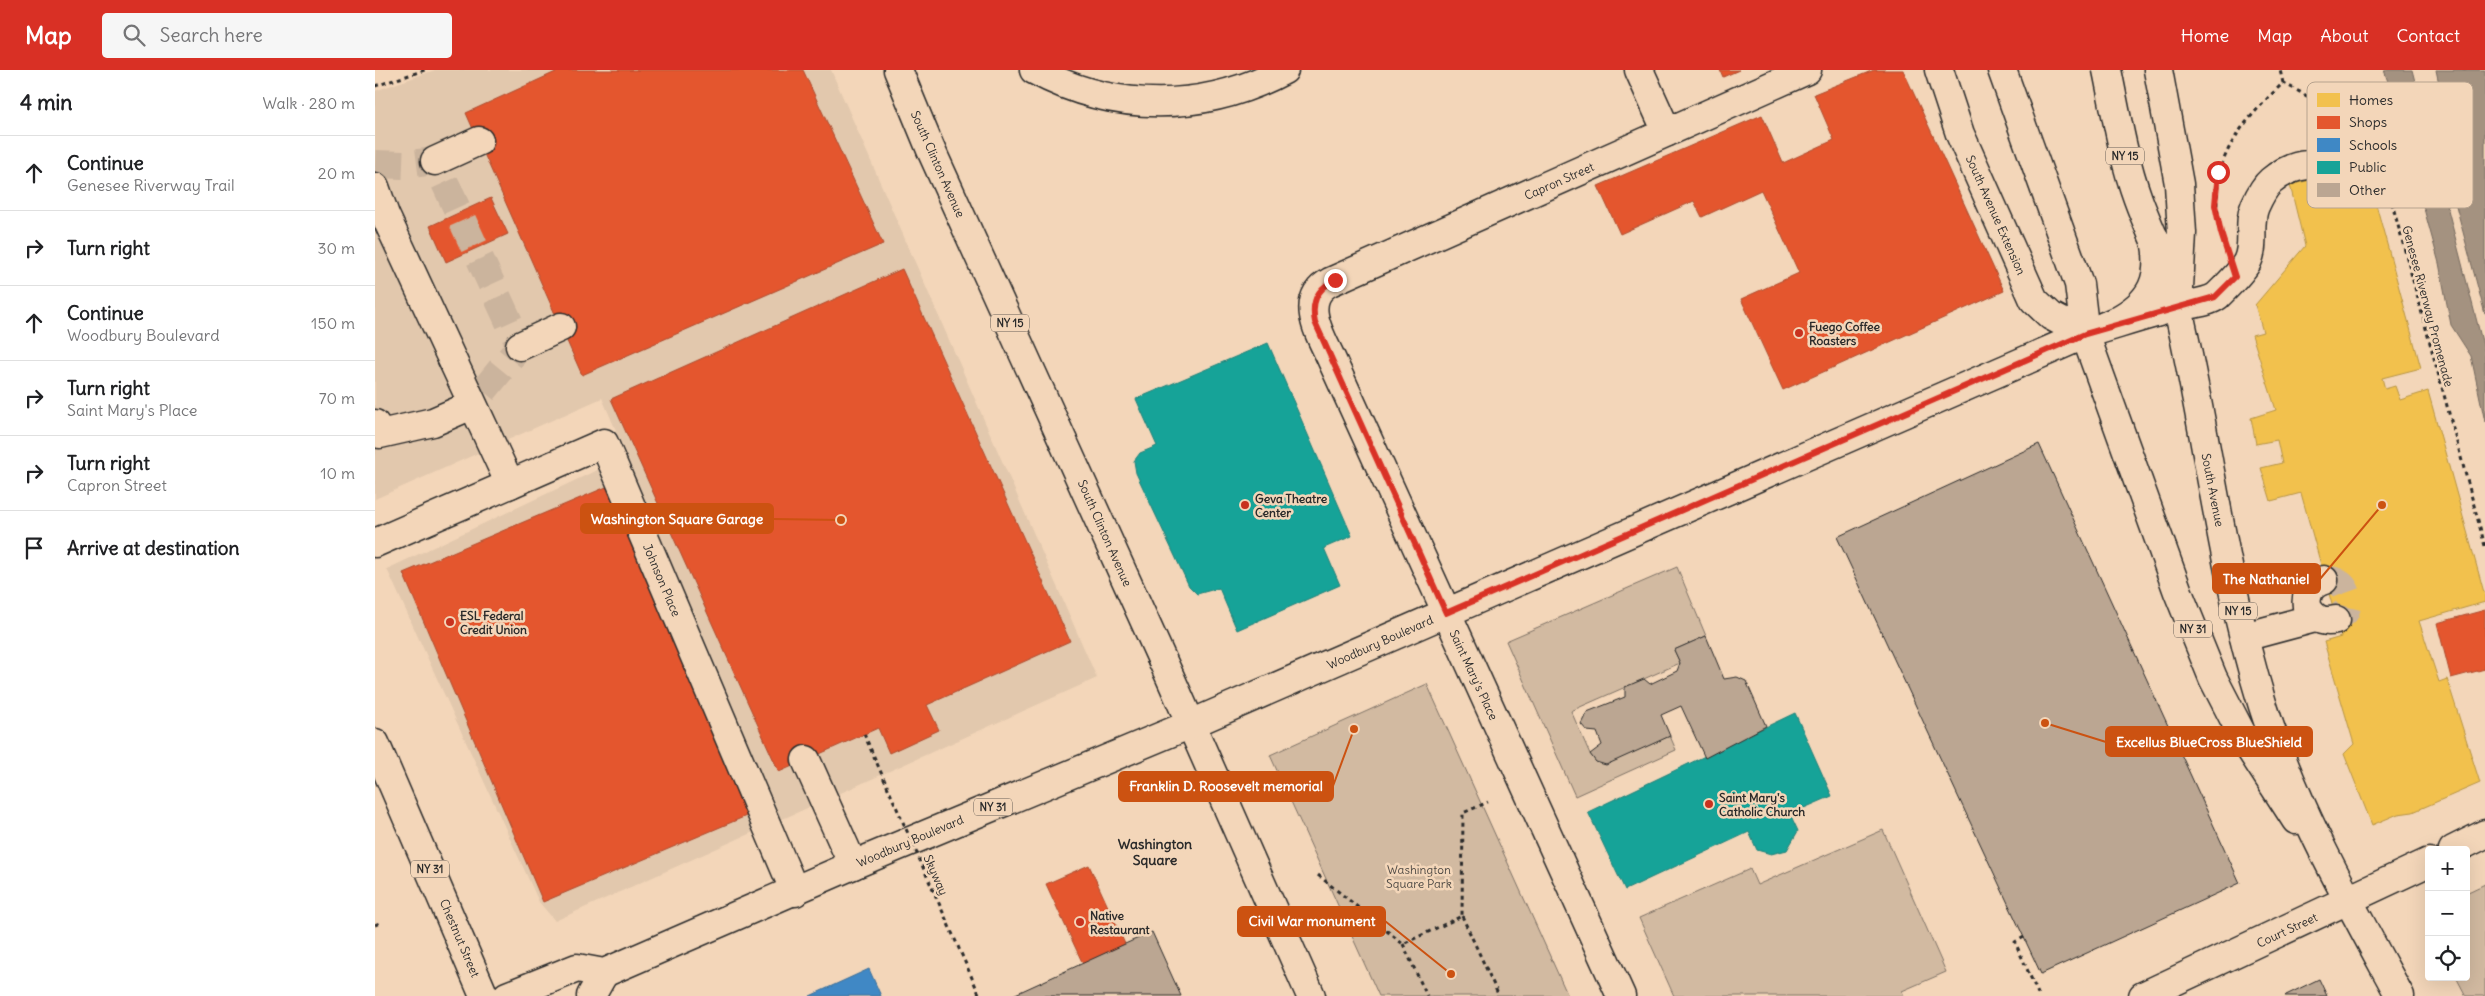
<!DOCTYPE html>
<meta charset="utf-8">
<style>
:root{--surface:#fff;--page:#f6f6f6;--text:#202124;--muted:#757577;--line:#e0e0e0;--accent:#d93025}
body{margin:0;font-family:Delius,sans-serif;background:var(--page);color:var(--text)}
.controls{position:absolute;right:15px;bottom:15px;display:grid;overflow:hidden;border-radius:5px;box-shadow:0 5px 20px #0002}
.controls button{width:45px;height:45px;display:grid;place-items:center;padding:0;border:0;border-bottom:1px solid var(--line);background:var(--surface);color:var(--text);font:25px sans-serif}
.stop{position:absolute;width:15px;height:15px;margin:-11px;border:4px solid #d93025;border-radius:50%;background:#fff}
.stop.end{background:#d93025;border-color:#fff;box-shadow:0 1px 5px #0008}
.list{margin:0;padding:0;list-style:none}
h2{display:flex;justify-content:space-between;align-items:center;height:65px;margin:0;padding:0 20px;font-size:21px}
h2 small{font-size:16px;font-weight:400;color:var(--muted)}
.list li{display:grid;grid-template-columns:32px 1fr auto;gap:15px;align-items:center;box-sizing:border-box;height:75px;padding:0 20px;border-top:1px solid var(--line)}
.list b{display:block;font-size:19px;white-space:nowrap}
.list p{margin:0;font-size:16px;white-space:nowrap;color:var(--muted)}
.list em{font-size:16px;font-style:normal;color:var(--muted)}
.icon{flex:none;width:28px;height:28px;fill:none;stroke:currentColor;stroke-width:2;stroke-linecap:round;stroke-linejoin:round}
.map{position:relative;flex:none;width:2110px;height:926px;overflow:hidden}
header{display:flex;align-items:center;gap:30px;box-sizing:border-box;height:70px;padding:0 25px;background:var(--accent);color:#fff}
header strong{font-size:24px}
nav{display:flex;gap:28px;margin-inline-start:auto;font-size:18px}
.search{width:350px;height:45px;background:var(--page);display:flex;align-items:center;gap:12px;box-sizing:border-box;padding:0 18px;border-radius:5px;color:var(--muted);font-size:19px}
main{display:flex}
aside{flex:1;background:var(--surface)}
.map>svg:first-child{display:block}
.built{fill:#e2c8ad}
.green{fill:#d2baa1;stroke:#7e7266}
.water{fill:#a49280;stroke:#74695e}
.homes{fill:#f2c14e;stroke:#b69444}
.shops{fill:#e4572e;stroke:#ac4a2d}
.schools{fill:#3f88c5;stroke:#396c97}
.public{fill:#17a398;stroke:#1d7f77}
.building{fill:#bba692;stroke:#2b2b2b}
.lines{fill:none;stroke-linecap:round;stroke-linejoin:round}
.minor-tunnel{stroke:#cbb49d;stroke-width:28;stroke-dasharray:28 14;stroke-linecap:butt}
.minor-casing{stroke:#2b2b2b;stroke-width:31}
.major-casing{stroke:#2b2b2b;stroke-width:31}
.highway-casing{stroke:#2b2b2b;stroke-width:31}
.path{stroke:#2b2b2b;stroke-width:3;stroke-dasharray:4 4;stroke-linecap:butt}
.minor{stroke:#f3d6b9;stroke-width:28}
.major{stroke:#f3d6b9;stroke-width:28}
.highway{stroke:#f3d6b9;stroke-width:28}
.path-bridge{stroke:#2b2b2b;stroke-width:3;stroke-dasharray:4 4;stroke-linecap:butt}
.route{stroke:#d93025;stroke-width:6}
.poi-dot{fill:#c8321e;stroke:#f3d6b9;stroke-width:2}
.labels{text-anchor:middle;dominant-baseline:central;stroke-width:5;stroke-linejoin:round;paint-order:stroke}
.shield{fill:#f3d6b9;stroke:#675e56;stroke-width:1}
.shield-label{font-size:11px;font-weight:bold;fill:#2b2b2b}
.street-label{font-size:12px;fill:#2b2b2b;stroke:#f3d6b9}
.poi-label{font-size:12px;font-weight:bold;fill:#2b2b2b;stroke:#f3d6b9;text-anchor:start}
.park-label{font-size:12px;fill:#4c4843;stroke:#f3d6b9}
.neighbourhood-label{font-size:14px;font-weight:bold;fill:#2b2b2b;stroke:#f3d6b9}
.key{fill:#f3d6b9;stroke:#b7a38e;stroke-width:1}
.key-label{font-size:14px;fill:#2b2b2b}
.leader{fill:none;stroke:#cc5211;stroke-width:2}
.callout-dot{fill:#cc5211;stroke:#f3d6b9;stroke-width:2}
.callout{fill:#cc5211;stroke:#cc5211;stroke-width:2}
.callout-label{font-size:14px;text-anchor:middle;font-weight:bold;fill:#fff}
</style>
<header>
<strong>Map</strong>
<div class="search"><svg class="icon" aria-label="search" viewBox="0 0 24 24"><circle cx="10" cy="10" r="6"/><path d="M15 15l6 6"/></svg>Search here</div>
<nav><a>Home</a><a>Map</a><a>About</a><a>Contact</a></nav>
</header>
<main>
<aside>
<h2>4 min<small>Walk · 280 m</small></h2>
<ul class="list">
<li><svg class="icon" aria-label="ahead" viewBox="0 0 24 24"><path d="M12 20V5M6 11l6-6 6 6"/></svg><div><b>Continue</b><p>Genesee Riverway Trail</p></div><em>20 m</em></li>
<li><svg class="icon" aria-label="right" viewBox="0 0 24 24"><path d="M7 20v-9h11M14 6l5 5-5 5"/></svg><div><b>Turn right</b></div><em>30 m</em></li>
<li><svg class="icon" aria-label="ahead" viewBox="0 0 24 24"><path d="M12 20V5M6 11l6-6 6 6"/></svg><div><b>Continue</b><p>Woodbury Boulevard</p></div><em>150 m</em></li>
<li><svg class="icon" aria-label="right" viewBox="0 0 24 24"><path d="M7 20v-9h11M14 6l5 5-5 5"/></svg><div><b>Turn right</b><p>Saint Mary's Place</p></div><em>70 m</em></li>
<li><svg class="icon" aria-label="right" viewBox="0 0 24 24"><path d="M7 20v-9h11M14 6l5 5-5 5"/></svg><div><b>Turn right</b><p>Capron Street</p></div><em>10 m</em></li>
<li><svg class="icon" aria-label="arrive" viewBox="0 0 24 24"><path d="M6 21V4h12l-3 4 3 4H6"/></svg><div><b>Arrive at destination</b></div></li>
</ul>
</aside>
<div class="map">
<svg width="2110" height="926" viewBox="0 0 2110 926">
<rect width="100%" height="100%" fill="#f3d6b9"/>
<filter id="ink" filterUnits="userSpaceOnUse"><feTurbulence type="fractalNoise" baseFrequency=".02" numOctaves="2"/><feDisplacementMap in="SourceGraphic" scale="10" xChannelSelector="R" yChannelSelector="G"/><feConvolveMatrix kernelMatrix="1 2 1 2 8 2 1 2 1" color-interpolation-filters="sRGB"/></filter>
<g filter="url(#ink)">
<path class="built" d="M60,0H456L722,608L180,851L164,832L12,499L252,386L227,328L0,429V21Z"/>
<g class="green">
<path d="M1302,497L1331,566L1299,580L1305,593L1196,641L1215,684L1221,692L1295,666L1301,680L1200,726L1131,571Z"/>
<path d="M1052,614L1193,926H1004L895,685Z"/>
<path d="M1508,760L1571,902L1527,921L1529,926H1299L1264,848L1375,799L1382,815Z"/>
<path d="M2110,814V926H2091L2081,907H2091V823Z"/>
</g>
<g class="water">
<path d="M2009,0H2037L2110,283V352L2096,286L2076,255L2064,193L2038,99L2037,83Z"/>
<path d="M2061,0H2110V244L2054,35L2068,32Z"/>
</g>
<path class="homes" d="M1947,107L1948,116L1981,108L1996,116L2046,298L2007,308L2010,319L2020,316L2025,330L2053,321L2110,526V532L2044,551L2064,612L2072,609L2105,713L2038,742L2023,744L1997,755L1969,684L1979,674L1949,572L1966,567L1926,423L1896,431L1886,398L1907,393L1902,370L1881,374L1876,348L1901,340L1877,265L1888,262L1880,235L1930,176L1915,115Z"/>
<g class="shops">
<path d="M185,0H428L508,174L207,305L91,43Z"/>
<path d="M1345,0H1364L1348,7Z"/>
<path d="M1499,0H1528L1629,221L1408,320L1366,229L1424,203L1386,120L1327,147L1319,131L1245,164L1223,116L1387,45L1408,93L1459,70L1439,24Z"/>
<path d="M116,128L133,164L71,192L55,156Z"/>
<path d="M527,199L695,571L552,635L564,660L514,683L503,658L404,702L236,329Z"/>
<path d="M236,415L376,744L168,832L28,503Z"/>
<path d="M2110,540V599L2076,608L2062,553Z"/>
<path d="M714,795L750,874L708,894L671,814Z"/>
</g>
<path class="schools" d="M494,899L506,926H435Z"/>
<g class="public">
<path d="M893,273L977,466L949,478L965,515L862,560L844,518L822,524L814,516L761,403L759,391L765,383L782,376L761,329Z"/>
<path d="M1420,643L1457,726L1415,744L1423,761L1412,780L1396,784L1382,780L1374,762L1250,820L1213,742Z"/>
</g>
<g class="building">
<path d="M1664,374L1865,813L1666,904L1462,467Z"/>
<path d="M1331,566L1349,609L1362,607L1371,611L1391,656L1330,688L1306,636L1286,645L1295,666L1231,695L1221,692L1215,684L1227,675L1222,662L1212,661L1206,654L1212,642L1250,627V617L1269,609L1275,614L1302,601L1305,593L1299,580Z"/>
<path d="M777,862L806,926H636L750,874Z"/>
<path d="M1944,909L1952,926H1910L1911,925Z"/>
</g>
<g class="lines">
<g class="minor-tunnel">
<path d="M0,94L28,95L60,91L145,276L97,335"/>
<path d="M1949,510C1968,508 1978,525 1970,542L1961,550"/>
</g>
<g class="minor-casing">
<g id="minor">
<path d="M1264,0L1292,62"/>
<path d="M1564,0L1585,64L1659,230L1676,246L1710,264C1741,255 1771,245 1802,237C1813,234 1833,233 1842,226C1852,216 1865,204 1872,192C1881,174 1872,154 1880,136C1884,127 1889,117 1896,111C1916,94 1951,85 1965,112"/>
<path d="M60,91L104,71"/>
<path d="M0,117L10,145L135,414"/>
<path d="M145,276L186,257"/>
<path d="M0,354L5,364L58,352L97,335"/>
<path d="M0,473L229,373L420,822"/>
<path d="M1949,510C1936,514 1930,523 1932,537C1939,549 1947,553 1961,550"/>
<path d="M1869,567L1940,548"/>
<path d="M431,690L478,795"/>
<path d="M2078,780L2110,764"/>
<path d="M1246,926L955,286C944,263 924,229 955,212L1432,0"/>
<path d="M1768,926L2054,792"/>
</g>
</g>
<g class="major-casing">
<g id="major">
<path d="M523,0L556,80L795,607L936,926"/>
<path d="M659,0C739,43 829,43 909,0"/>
<path d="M1732,0C1741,43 1748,88 1763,129C1776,165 1794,197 1802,234C1833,367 1847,503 1887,633C1919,735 1974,832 2025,926"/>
<path d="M1710,264L1803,522L1838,608L1872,674L1921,750"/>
<path d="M0,673L109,926"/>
<path d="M132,926L202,898L229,903L478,795L816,654L1741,251C1777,232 1788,209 1780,169"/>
<path d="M216,926L229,903"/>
</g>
</g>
<g class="highway-casing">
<g id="highway">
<path d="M1627,0L1704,214L1710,264"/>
<path d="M1783,0L1804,114L1807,163L1803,236"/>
</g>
</g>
<g class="path">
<path d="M1908,13C1939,29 1972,48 1993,77C2000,87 2005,100 2011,111L2110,476"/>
<path d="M0,16L50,0"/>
<path d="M1845,159C1831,92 1863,57 1908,13L1905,0"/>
<path d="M943,805L1028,874L1087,846L1088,743L1113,732"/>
<path d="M1087,846L1123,924"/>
<path d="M0,855L7,852"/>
<path d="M1649,867L1640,872L1664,926"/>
<path d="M1028,874L1052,926"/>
</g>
<use href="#minor" class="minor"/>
<use href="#major" class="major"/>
<use href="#highway" class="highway"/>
<path class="path-bridge" d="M489,664L605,926"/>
</g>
</g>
<g class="lines" filter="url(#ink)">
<path class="route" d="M960,210C941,219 936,233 940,252L1071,543L1710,264L1840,227L1860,207L1846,163L1840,135L1843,102"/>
</g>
<g class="poi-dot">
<circle cx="1424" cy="263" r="5"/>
<circle cx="870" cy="435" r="5"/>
<circle cx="75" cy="552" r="5"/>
<circle cx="1334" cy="734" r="5"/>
<circle cx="705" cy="852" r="5"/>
</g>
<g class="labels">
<g class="shield">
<rect x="1731" y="77.5" width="38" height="17" rx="4"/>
<rect x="616" y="244.5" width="38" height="17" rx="4"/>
<rect x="1844" y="532.5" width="38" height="17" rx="4"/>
<rect x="1799" y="550.5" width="38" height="17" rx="4"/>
<rect x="599" y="728.5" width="38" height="17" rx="4"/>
<rect x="36" y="790.5" width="38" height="17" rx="4"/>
</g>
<g class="shield-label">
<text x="1750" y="86">NY 15</text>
<text x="635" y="253">NY 15</text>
<text x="1863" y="541">NY 15</text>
<text x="1818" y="559">NY 31</text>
<text x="618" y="737">NY 31</text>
<text x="55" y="799">NY 31</text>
</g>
<g class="street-label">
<text transform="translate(563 94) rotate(66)">South Clinton Avenue</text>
<text transform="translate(1184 111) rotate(-24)">Capron Street</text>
<text transform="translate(1621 145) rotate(66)">South Avenue Extension</text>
<text transform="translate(2053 236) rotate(75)">Genesee Riverway Promenade</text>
<text transform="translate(1838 420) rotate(79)">South Avenue</text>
<text transform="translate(730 463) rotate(66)">South Clinton Avenue</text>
<text transform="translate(287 510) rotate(67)">Johnson Place</text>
<text transform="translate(1005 572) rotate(-24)">Woodbury Boulevard</text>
<text transform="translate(1099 605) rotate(65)">Saint Mary's Place</text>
<text transform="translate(535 771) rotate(-23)">Woodbury Boulevard</text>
<text transform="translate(561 805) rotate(66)">Skyway</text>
<text transform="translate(1912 860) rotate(-25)">Court Street</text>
<text transform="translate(85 868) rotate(67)">Chestnut Street</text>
</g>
<g class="poi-label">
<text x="1434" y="256">Fuego Coffee<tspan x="1434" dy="14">Roasters</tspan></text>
<text x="880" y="428">Geva Theatre<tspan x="880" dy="14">Center</tspan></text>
<text x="85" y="545">ESL Federal<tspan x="85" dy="14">Credit Union</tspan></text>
<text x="1344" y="727">Saint Mary's<tspan x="1344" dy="14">Catholic Church</tspan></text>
<text x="715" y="845">Native<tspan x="715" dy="14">Restaurant</tspan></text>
</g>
<g class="park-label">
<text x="1044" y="799">Washington<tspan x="1044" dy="14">Square Park</tspan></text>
</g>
<g class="neighbourhood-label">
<text x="780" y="774">Washington<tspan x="780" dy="16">Square</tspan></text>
</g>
</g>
<rect x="1932" y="12" width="166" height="126" rx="8" class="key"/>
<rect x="1942" y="23" width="23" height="14" fill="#f2c14e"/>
<rect x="1942" y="46" width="23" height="13" fill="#e4572e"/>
<rect x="1942" y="68" width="23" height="14" fill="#3f88c5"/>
<rect x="1942" y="91" width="23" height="13" fill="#17a398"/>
<rect x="1942" y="113" width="23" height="14" fill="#bba692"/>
<g class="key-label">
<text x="1974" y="35">Homes</text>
<text x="1974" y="57">Shops</text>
<text x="1974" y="80">Schools</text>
<text x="1974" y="102">Public</text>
<text x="1974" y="125">Other</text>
</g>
<path class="leader" d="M466 450L398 449M2007 435L1945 509M1670 653L1731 672M979 659L958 716M1076 904L1010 851"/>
<g class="callout-dot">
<circle cx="466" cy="450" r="5"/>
<circle cx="2007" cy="435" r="5"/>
<circle cx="1670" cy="653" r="5"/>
<circle cx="979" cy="659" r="5"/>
<circle cx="1076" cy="904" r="5"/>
</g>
<g class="callout">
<rect x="206" y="434" width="192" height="29" rx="5"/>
<rect x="1838" y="494" width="107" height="29" rx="5"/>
<rect x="1731" y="657" width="206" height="29" rx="5"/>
<rect x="744" y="702" width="214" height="29" rx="5"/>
<rect x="863" y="837" width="147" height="29" rx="5"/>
</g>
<g class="callout-label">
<text x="302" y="454">Washington Square Garage</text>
<text x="1891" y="514">The Nathaniel</text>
<text x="1834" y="677">Excellus BlueCross BlueShield</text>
<text x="851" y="721">Franklin D. Roosevelt memorial</text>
<text x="937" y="856">Civil War monument</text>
</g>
</svg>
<div class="controls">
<button>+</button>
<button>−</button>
<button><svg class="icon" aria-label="locate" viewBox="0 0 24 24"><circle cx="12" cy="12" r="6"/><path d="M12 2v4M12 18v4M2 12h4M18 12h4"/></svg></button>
</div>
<div class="stop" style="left:1843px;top:102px"></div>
<div class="stop end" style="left:960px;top:210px"></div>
</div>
</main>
